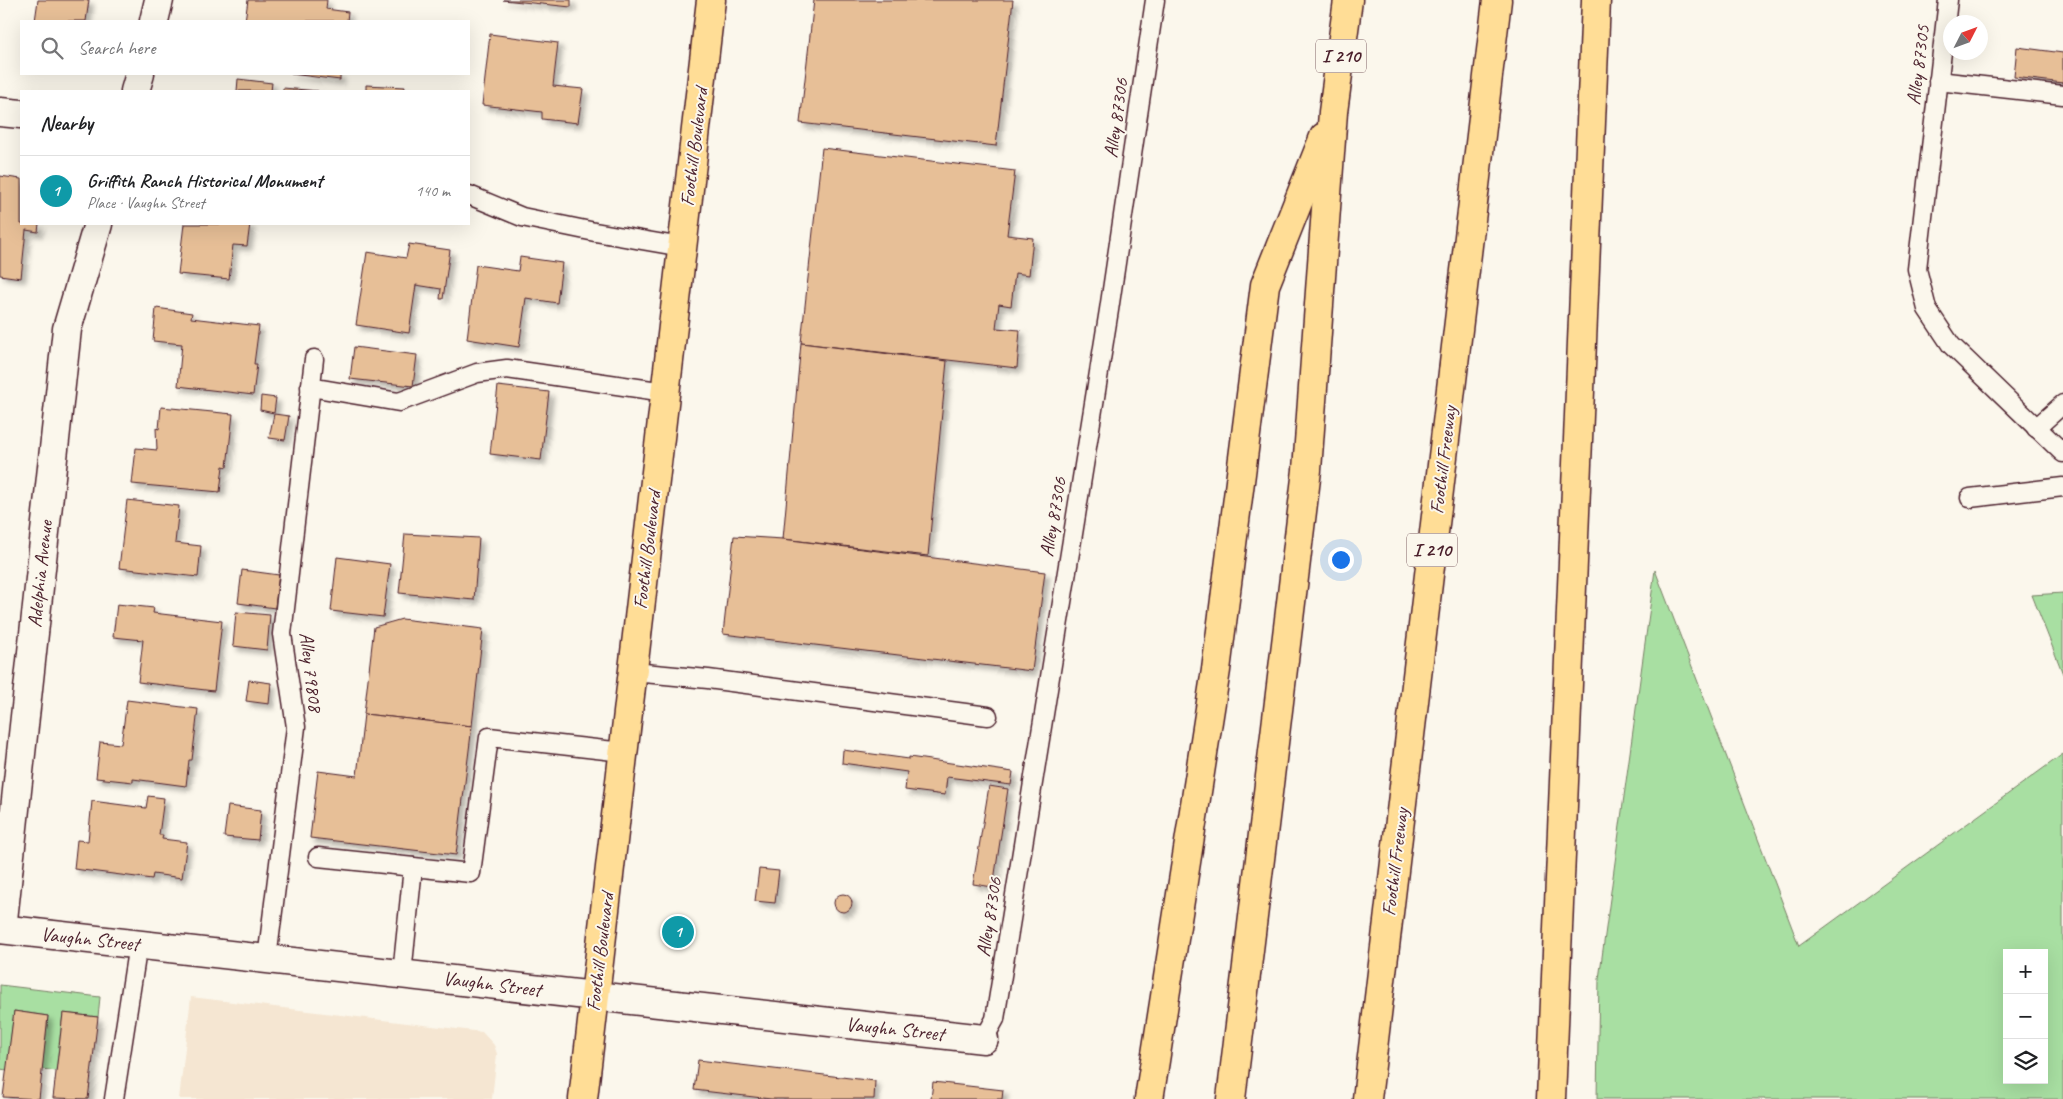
<!DOCTYPE html>
<meta charset="utf-8">
<style>
:root{--surface:#fff;--page:#f2f2f2;--text:#202124;--muted:#757577;--line:#e0e0e0;--accent:#2563eb}
body{margin:0;font-family:Caveat,sans-serif;background:var(--page);color:var(--text)}
.controls{position:absolute;right:15px;bottom:15px;display:grid;overflow:hidden;border-radius:0px;box-shadow:0 5px 20px #0002}
.controls button{width:45px;height:45px;display:grid;place-items:center;padding:0;border:0;border-bottom:1px solid var(--line);background:var(--surface);color:var(--text);font:25px sans-serif}
.compass{position:absolute;left:1943px;top:15px;width:45px;height:45px;border-radius:50%;background:var(--surface);box-shadow:0 5px 20px #0002;rotate:48deg}
.you{position:absolute;left:1340px;top:559px;width:18px;height:18px;margin:-12px;border:4px solid #fff;border-radius:50%;background:#1a73e8;box-shadow:0 0 0 8px #1a73e833}
.badge{display:grid;place-items:center;width:32px;height:32px;border-radius:50%;background:var(--accent);color:#fff;font-size:16px;font-weight:700}
.pin{position:absolute;translate:-50% -50%;border:2px solid #fff;box-shadow:0 1px 5px #0006}
.list{margin:0;padding:0;list-style:none}
h2{display:flex;justify-content:space-between;align-items:center;height:65px;margin:0;padding:0 20px;font-size:21px}
h2 small{font-size:16px;font-weight:400;color:var(--muted)}
.list li{display:grid;grid-template-columns:32px 1fr auto;gap:15px;align-items:center;box-sizing:border-box;height:70px;padding:0 20px;border-top:1px solid var(--line)}
.list b{display:block;font-size:19px;white-space:nowrap}
.list p{margin:0;font-size:16px;white-space:nowrap;color:var(--muted)}
.list em{font-size:16px;font-style:normal;color:var(--muted)}
.icon{flex:none;width:28px;height:28px;fill:none;stroke:currentColor;stroke-width:2;stroke-linecap:round;stroke-linejoin:round}
.map{position:relative;flex:none;width:2063px;height:1099px;overflow:hidden}
.search{position:absolute;background:var(--surface);box-shadow:0 5px 20px #0002;left:20px;top:20px;width:450px;height:55px;display:flex;align-items:center;gap:12px;box-sizing:border-box;padding:0 18px;border-radius:0px;color:var(--muted);font-size:19px}
.panel{position:absolute;background:var(--surface);box-shadow:0 5px 20px #0002;left:20px;top:90px;width:450px;height:135px;border-radius:0px}
.map>svg:first-child{display:block}
.built{fill:#f5e6d2}
.green{fill:#a8dfa2;stroke:#797f66;fill-rule:evenodd}
.building{fill:#e7bf97;stroke:#4a1f2b;filter:url(#shadow)}
.lines{fill:none;stroke-linecap:round;stroke-linejoin:round}
.service-casing{stroke:#4a1f2b;stroke-width:21}
.minor-casing{stroke:#4a1f2b;stroke-width:31}
.tertiary-casing{stroke:#4a1f2b;stroke-width:31}
.primary-casing{stroke:#4a1f2b;stroke-width:31}
.motorway-casing{stroke:#4a1f2b;stroke-width:31}
.service{stroke:#fbf7ec;stroke-width:18}
.minor{stroke:#fbf7ec;stroke-width:28}
.tertiary{stroke:#fbf7ec;stroke-width:28}
.primary{stroke:#ffdd96;stroke-width:28}
.motorway{stroke:#ffdd96;stroke-width:28}
.labels{text-anchor:middle;dominant-baseline:central;stroke-width:4;stroke-linejoin:round;paint-order:stroke}
.shield{fill:#fbf7ec;stroke:#7f6065;stroke-width:1}
.shield-label{font-size:19px;font-weight:bold;fill:#4a1f2b}
.street-label{font-size:20px;fill:#4a1f2b;stroke:#fbf7ec}
</style>
<div class="map">
<svg width="2063" height="1099" viewBox="0 0 2063 1099">
<defs>
<filter id="shadow"><feDropShadow dx="4.5" dy="4.5" stdDeviation="2.5" flood-color="#0004"/></filter>
</defs>
<rect width="100%" height="100%" fill="#fbf7ec"/>
<filter id="ink" filterUnits="userSpaceOnUse"><feTurbulence type="fractalNoise" baseFrequency=".02" numOctaves="2"/><feDisplacementMap in="SourceGraphic" scale="10" xChannelSelector="R" yChannelSelector="G"/><feConvolveMatrix kernelMatrix="1 2 1 2 8 2 1 2 1" color-interpolation-filters="sRGB"/></filter>
<g filter="url(#ink)">
<path class="built" d="M191,997L482,1032L494,1045L497,1054L492,1099H179Z"/>
<g class="green">
<path d="M1655,570L1799,946L2063,754V1099H1597L1599,979ZM2007,953H2044V1080H2007Z"/>
<path d="M2063,593V674L2032,595Z"/>
<path d="M0,985L100,997L98,1017L63,1013L56,1071L42,1069L48,1016L14,1011L7,1070L0,1069Z"/>
</g>
<g class="building">
<path d="M38,0H89L86,21H35Z"/>
<path d="M248,0H327L326,9L348,12L347,21H245Z"/>
<path d="M503,0H571V7Z"/>
<path d="M814,0H1013L996,146L800,123Z"/>
<path d="M490,34L558,43L553,86L583,89L578,123L542,119V112L482,105Z"/>
<path d="M2017,47L2063,53V83L2014,77Z"/>
<path d="M291,74H340V80Z"/>
<path d="M238,79L272,83L271,91H237Z"/>
<path d="M366,85L405,87L404,91H366Z"/>
<path d="M283,88L318,91H283Z"/>
<path d="M822,148L1015,171L1007,235L1033,238L1029,275L1015,273L1011,306L999,304L996,328L1020,330L1017,368L801,343Z"/>
<path d="M0,176L21,179V224H39L38,232L26,230L21,278L0,275Z"/>
<path d="M184,224H250L247,246L233,245L229,279L178,274Z"/>
<path d="M409,244L450,250L443,299H440L441,289L416,285L409,333L356,325L367,252L406,258Z"/>
<path d="M520,257L562,263L557,303L526,298L519,347L467,339L476,265L518,271Z"/>
<path d="M156,308L192,313L191,318L259,326L254,364H257L253,395L178,386L182,344L153,341Z"/>
<path d="M801,343L947,361L928,556L783,539Z"/>
<path d="M354,347L417,355L413,386L350,379Z"/>
<path d="M498,386L549,392L541,460L490,454Z"/>
<path d="M261,396L276,398L274,413L260,410Z"/>
<path d="M161,407L233,414L227,467L223,466L220,492L132,484L136,448L157,450L156,428L159,429Z"/>
<path d="M274,414L289,416L285,440L269,438Z"/>
<path d="M127,500L179,506L175,543L201,546L198,577L119,568Z"/>
<path d="M405,534L479,538L474,600L399,593Z"/>
<path d="M734,536L783,539L1045,572L1032,671L723,634Z"/>
<path d="M337,557L390,564L383,617L331,611Z"/>
<path d="M242,570L279,575L275,608L238,603Z"/>
<path d="M117,604L154,608L153,613L222,621L214,691L138,682L143,640L113,637Z"/>
<path d="M236,612L270,615L267,650L233,646Z"/>
<path d="M402,619L483,629L472,726L364,714L374,627Z"/>
<path d="M249,680L271,683L269,704L246,701Z"/>
<path d="M127,700L198,709L192,760H189L186,786L133,779V782L96,778L100,742L121,744Z"/>
<path d="M364,714L472,726L456,855L310,838L318,771L357,776Z"/>
<path d="M843,750L909,759V757L1013,772L1011,785L947,777L945,795L905,790L907,772L842,763Z"/>
<path d="M989,786L1008,789L993,887L973,884Z"/>
<path d="M148,796L164,798L159,835H163L162,839L187,842L182,878L153,874L152,879L74,869L77,840L88,841L92,801L146,808Z"/>
<path d="M228,806L261,810L258,840L224,837Z"/>
<path d="M759,869L779,871L775,903L755,901Z"/>
<circle cx="843" cy="903" r="9"/>
<path d="M14,1011L48,1016L39,1099L3,1097Z"/>
<path d="M63,1013L98,1017L88,1099L53,1098Z"/>
<path d="M698,1060L875,1081L874,1099H771L694,1090Z"/>
<path d="M933,1082L1003,1090L1002,1099H931Z"/>
</g>
<g class="lines">
<g class="service-casing">
<g id="service">
<path d="M1948,0L1917,269L1927,309L1951,345L2063,453"/>
<path d="M1938,81L2063,95"/>
<path d="M469,195L522,217L595,232L682,247"/>
<path d="M310,387L399,402L477,373L507,369L665,392"/>
<path d="M2036,428L2063,404"/>
<path d="M1970,498L2063,487"/>
<path d="M633,672L708,679L988,716"/>
<path d="M318,857L471,873L489,737L623,752"/>
<path d="M267,959L296,727L282,634L314,359"/>
<path d="M402,974L413,867"/>
<path d="M984,1039L995,1019L1109,310L1155,0"/>
<path d="M114,1099L138,944"/>
</g>
</g>
<g class="minor-casing">
<g id="minor">
<path d="M154,21L159,0"/>
<path d="M135,91L140,74"/>
<path d="M0,112L21,114"/>
<path d="M2,929L67,329L98,224"/>
<path d="M595,996L984,1039"/>
</g>
</g>
<g class="tertiary-casing">
<path id="tertiary" d="M0,929L595,996"/>
</g>
<g class="primary-casing">
<path id="primary" d="M583,1099L711,0"/>
</g>
<g class="motorway-casing">
<g id="motorway">
<path d="M1149,1099L1216,670L1265,285L1324,137"/>
<path d="M1231,1099L1307,470L1333,112L1348,0"/>
<path d="M1367,1099L1497,0"/>
<path d="M1551,1099L1596,0"/>
</g>
</g>
<use href="#service" class="service"/>
<use href="#minor" class="minor"/>
<use href="#tertiary" class="tertiary"/>
<use href="#primary" class="primary"/>
<use href="#motorway" class="motorway"/>
</g>
</g>
<g class="labels">
<g class="shield">
<rect x="1316" y="39.5" width="50" height="33" rx="4"/>
<rect x="1407" y="533.5" width="50" height="33" rx="4"/>
</g>
<g class="shield-label">
<text x="1341" y="56">I 210</text>
<text x="1432" y="550">I 210</text>
</g>
<g class="street-label">
<text transform="translate(1918 65) rotate(-83)">Alley 87305</text>
<text transform="translate(1116 118) rotate(-82)">Alley 87306</text>
<text transform="translate(694 147) rotate(-83)">Foothill Boulevard</text>
<text transform="translate(1443 460) rotate(-83)">Foothill Freeway</text>
<text transform="translate(1053 517) rotate(-80)">Alley 87306</text>
<text transform="translate(647 550) rotate(-83)">Foothill Boulevard</text>
<text transform="translate(40 574) rotate(-84)">Adelphia Avenue</text>
<text transform="translate(311 672) rotate(83)">Alley 79808</text>
<text transform="translate(1395 862) rotate(-83)">Foothill Freeway</text>
<text transform="translate(989 917) rotate(-81)">Alley 87306</text>
<text transform="translate(90 939) rotate(6)">Vaughn Street</text>
<text transform="translate(600 952) rotate(-83)">Foothill Boulevard</text>
<text transform="translate(492 984) rotate(7)">Vaughn Street</text>
<text transform="translate(895 1029) rotate(6)">Vaughn Street</text>
</g>
</g>
</svg>
<div class="controls">
<button>+</button>
<button>−</button>
<button><svg class="icon" aria-label="layers" viewBox="0 0 24 24"><path d="M12 4l9 5-9 5-9-5zM3 14l9 5 9-5"/></svg></button>
</div>
<svg class="compass" viewBox="-18 -18 36 36"><path d="M0-13l5 13h-10z" fill="#e53935"/><path d="M0 13l5-13h-10z" fill="#757577"/></svg>
<div class="you"></div>
<div class="pin badge" style="left:678px;top:932px;background:#0f9aa8">1</div>
<div class="search"><svg class="icon" aria-label="search" viewBox="0 0 24 24"><circle cx="10" cy="10" r="6"/><path d="M15 15l6 6"/></svg>Search here</div>
<section class="panel">
<h2>Nearby<small></small></h2>
<ul class="list">
<li><span class="badge" style="background:#0f9aa8">1</span><div><b>Griffith Ranch Historical Monument</b><p>Place · Vaughn Street</p></div><em>140 m</em></li>
</ul>
</section>
</div>
